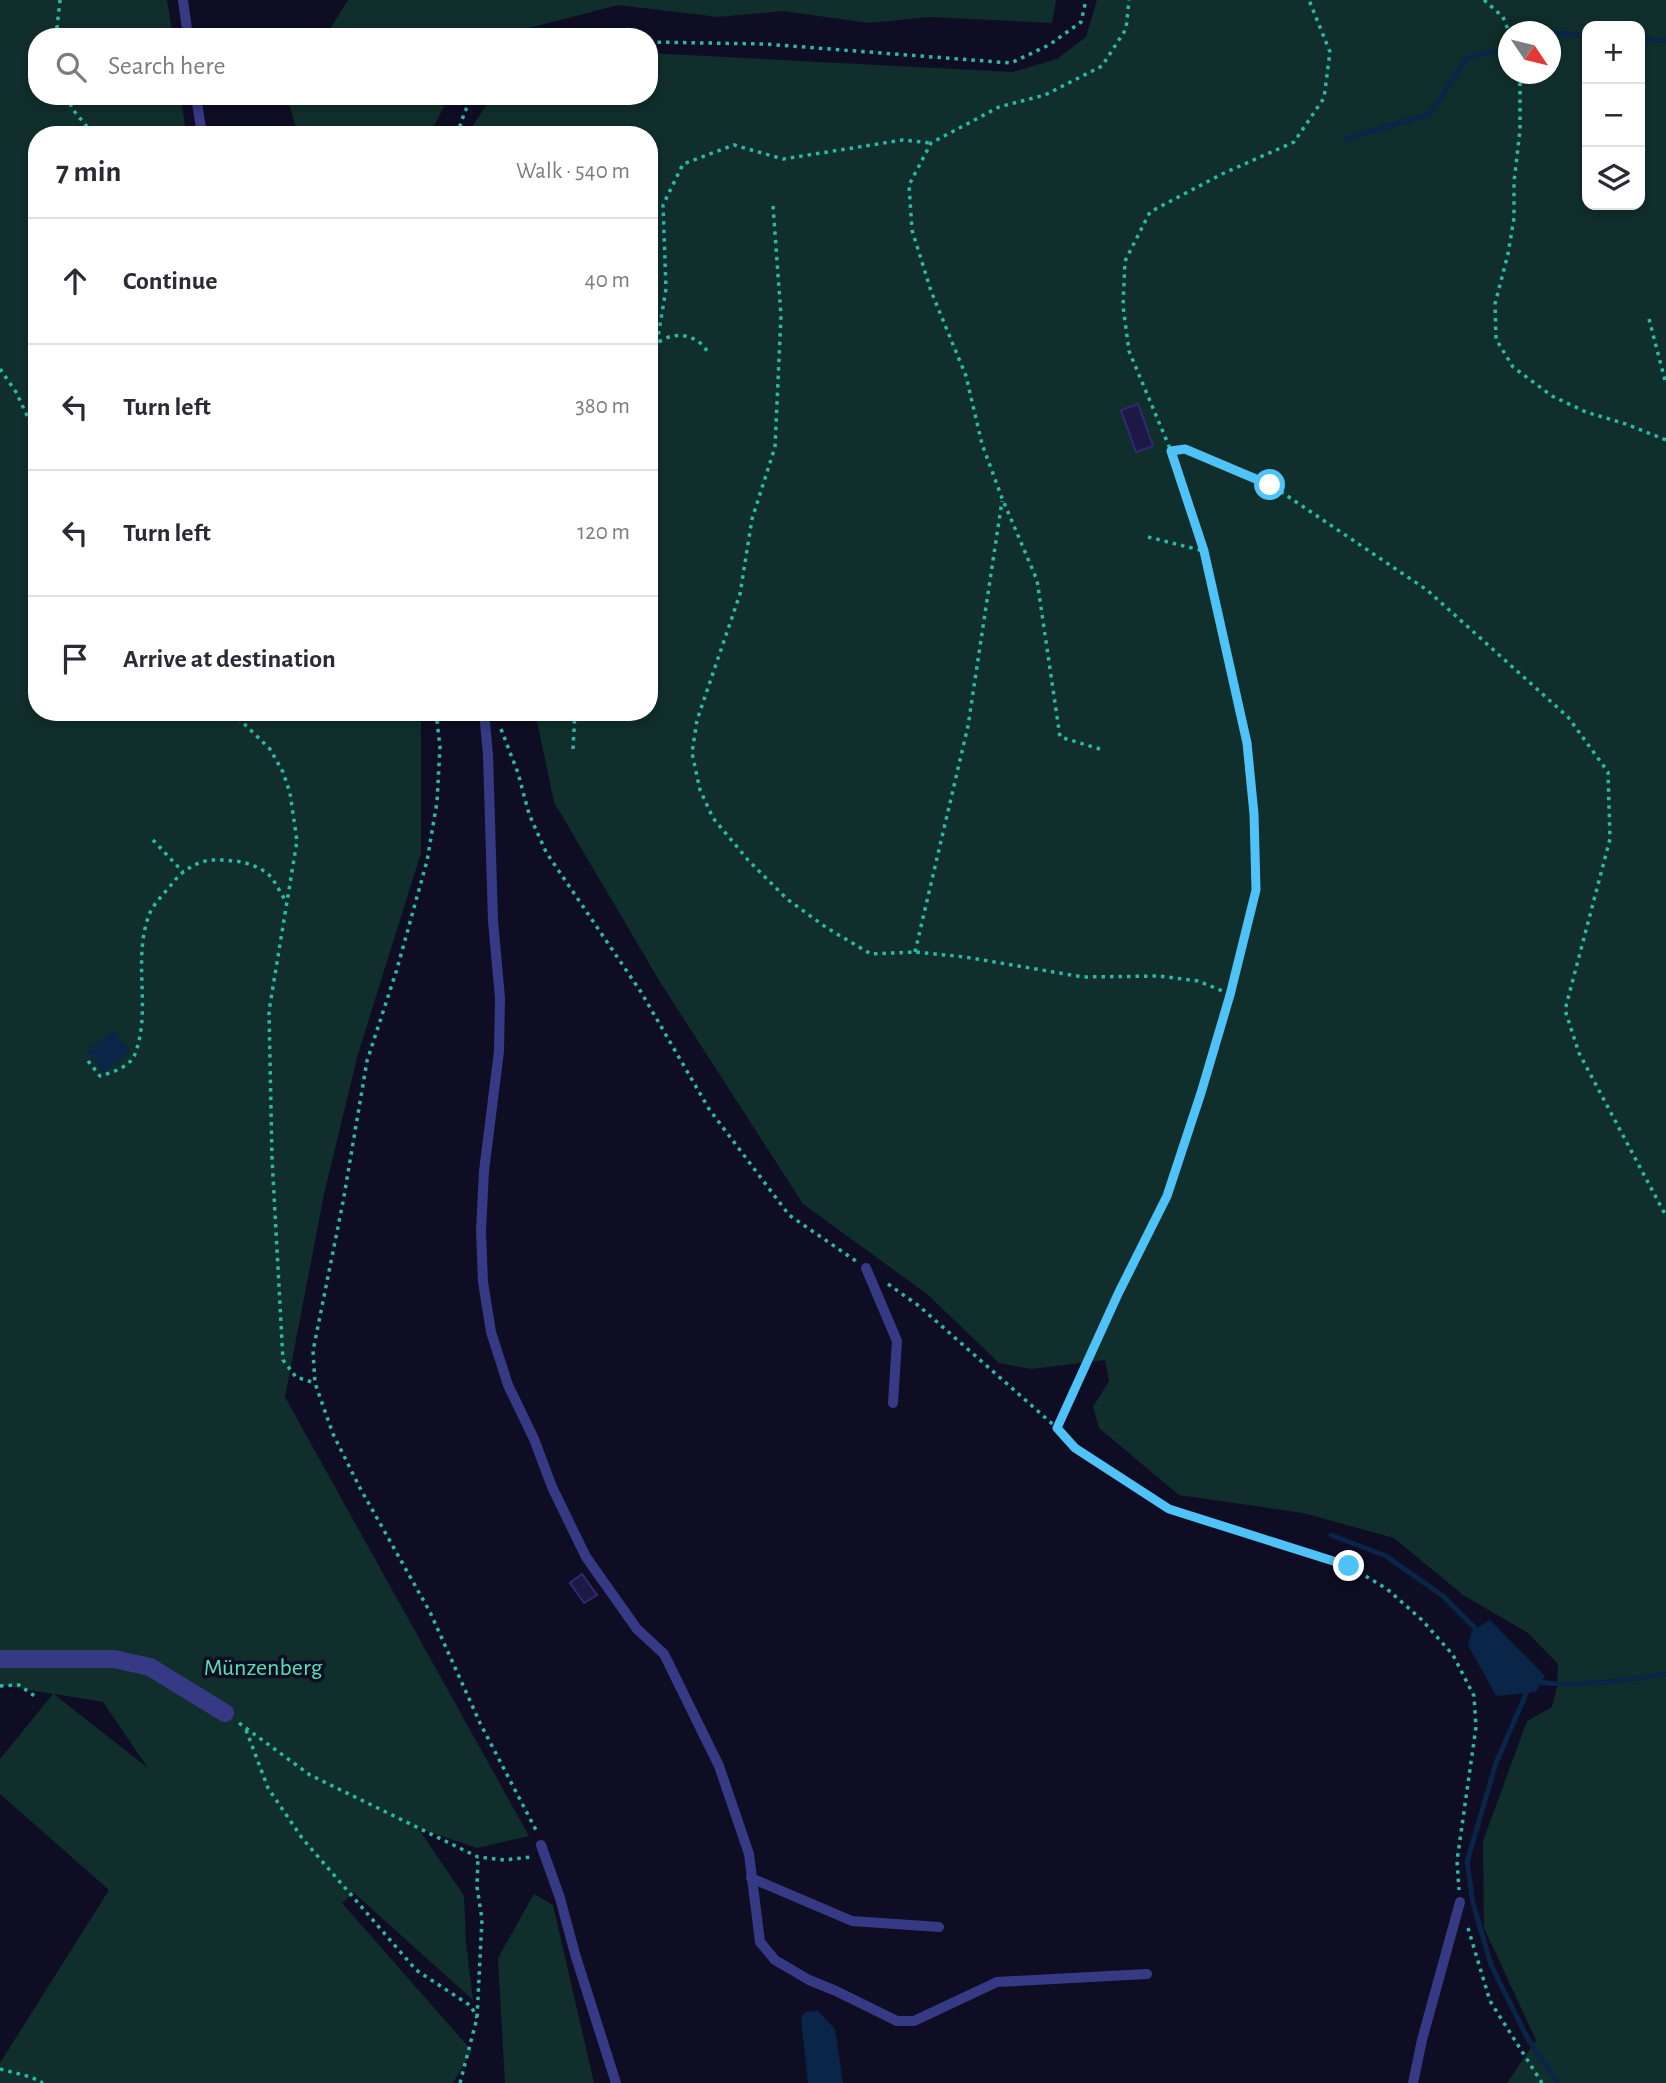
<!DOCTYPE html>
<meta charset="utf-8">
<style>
:root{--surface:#fff;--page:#f2f2f3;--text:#2b2b33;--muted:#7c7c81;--line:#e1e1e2}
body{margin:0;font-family:"Alegreya Sans",sans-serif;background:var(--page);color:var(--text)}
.controls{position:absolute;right:21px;top:21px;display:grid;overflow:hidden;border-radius:14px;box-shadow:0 4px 10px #0003}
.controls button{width:63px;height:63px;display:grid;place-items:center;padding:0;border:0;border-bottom:2px solid var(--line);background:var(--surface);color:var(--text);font:35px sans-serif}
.compass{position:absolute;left:1498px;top:21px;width:63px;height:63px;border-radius:50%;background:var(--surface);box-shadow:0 4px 10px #0003;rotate:125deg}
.stop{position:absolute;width:21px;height:21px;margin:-16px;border:5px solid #4fc3f7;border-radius:50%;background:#fff}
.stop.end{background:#4fc3f7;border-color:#fff;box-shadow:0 2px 7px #0008}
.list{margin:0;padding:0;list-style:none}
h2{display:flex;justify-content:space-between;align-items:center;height:91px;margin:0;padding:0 28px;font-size:30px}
h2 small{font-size:23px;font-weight:400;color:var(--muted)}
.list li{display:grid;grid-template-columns:46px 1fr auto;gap:21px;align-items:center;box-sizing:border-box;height:126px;padding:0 28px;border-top:2px solid var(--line)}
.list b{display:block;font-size:26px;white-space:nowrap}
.list em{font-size:23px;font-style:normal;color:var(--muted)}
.icon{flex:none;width:38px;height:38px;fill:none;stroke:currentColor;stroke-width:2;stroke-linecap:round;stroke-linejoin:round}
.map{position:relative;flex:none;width:1666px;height:2083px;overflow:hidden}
.search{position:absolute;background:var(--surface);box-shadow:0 4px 10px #0003;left:28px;top:28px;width:630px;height:77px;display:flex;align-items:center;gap:18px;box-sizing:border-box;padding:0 24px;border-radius:28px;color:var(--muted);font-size:26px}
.panel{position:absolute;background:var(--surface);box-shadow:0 4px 10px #0003;left:28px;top:126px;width:630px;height:595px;border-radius:28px}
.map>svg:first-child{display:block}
.green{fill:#102e2b;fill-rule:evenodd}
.water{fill:#092547}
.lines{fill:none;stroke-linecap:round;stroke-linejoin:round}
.stream{stroke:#092547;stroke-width:5}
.building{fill:#1e1846;stroke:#322973;stroke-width:2}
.path{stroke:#29baa5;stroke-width:3.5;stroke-dasharray:3.5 5;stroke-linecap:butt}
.service{stroke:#363a85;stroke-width:10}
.minor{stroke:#363a85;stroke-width:18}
.route{stroke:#4fc3f7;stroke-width:9}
.labels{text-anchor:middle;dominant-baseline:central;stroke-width:7;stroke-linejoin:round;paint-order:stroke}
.park-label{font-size:24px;fill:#57e4b5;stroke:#0f0d24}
</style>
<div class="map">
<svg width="1666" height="2083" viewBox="0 0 1666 2083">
<rect width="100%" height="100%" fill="#0f0d24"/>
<g class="green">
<path d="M0,0H167L173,37H37V96H181L186,135H37V712H421V853L358,1054L324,1194L285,1397L529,1836L477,1848L418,1828L464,1896L466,1943L473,2000L354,1893L342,1903L472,2051L453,2083H0V2063L109,1890L0,1794V1759L53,1694L0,1685ZM55,1694L103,1702L148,1768L55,1695Z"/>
<path d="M348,0H1056L1052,23L930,17L869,23L783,11L718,17L618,5L494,37H325Z"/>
<path d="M1097,0H1666V2083H1507L1536,2040L1484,1928L1483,1841L1527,1721L1552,1707L1557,1687L1558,1664L1528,1633L1463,1595L1394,1538L1303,1513L1179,1495L1099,1428L1093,1407L1109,1381L1105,1360L1031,1369L999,1363L927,1294L803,1204L660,982L554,802L535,712H649V135H471L472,127L492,96H649V53L1013,72L1057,59L1086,37ZM1587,26H1640V205H1587ZM1508,32H1550V74H1508Z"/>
<path d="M287,96H450L429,135H298Z"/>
<path d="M534,1894L553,1905L594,2083H505L498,1958Z"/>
</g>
<g class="water">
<path d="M114,1030L130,1051L104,1073L87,1051Z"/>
<path d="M1490,1620L1545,1676L1536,1692L1496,1696L1468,1645L1472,1631Z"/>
<path d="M818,2011L835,2029L843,2083H808L801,2018L805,2012Z"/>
</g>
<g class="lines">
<g class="stream">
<path d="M1550,33L1587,35"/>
<path d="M1640,39L1666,41"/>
<path d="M1345,139L1430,114L1467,58L1504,49"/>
<path d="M1331,1535L1386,1556L1443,1596L1480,1633"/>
<path d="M1537,1682C1579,1688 1624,1680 1666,1674"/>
<path d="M1529,1687L1496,1763L1467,1862L1473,1903L1491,1965L1528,2039L1558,2083"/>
</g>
</g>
<g class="building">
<path d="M1138,404L1153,446L1136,452L1121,410Z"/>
<path d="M582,1574L597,1595L584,1603L570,1583Z"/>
</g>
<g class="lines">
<g class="path">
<path d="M1484,0L1503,17L1509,32"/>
<path d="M56,37L60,0"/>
<path d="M649,42L765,44L1011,63L1049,45L1081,22L1086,0"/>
<path d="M1520,74V130L1514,182V218L1508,254L1495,304L1496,339L1513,367L1552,396L1586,412L1626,424L1666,440"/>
<path d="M66,96L74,111L94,135"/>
<path d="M457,135L465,111L474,96"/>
<path d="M773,206L781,316L775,447L752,519L740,594L697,720L692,753L700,790L713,818L748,860L787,899L827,928L871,954L915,952L965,957L1083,977L1159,976L1198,981L1230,994"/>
<path d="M1649,319L1666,384"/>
<path d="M659,342C674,331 697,334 707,351"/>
<path d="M649,367L657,343L666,289L663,205L683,164L734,145L783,159L903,140L931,143"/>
<path d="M0,369L16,392L29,420L37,446"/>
<path d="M1171,451L1185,449L1271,485L1427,590L1568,717L1608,772L1610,839L1565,1010L1579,1053L1666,1216"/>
<path d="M1148,537L1204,551"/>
<path d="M232,712L270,749L283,772L290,793L297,841L269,1011L272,1158L283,1360L296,1377L315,1383"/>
<path d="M436,712L440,747L437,802L427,861L397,969L367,1061L343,1202L313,1351L315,1383L333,1434L360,1488L430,1612L480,1723L537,1832"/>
<path d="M501,729L518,773L529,814L546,852L641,992L709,1109L789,1215L856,1261"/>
<path d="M573,749L575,712"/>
<path d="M1100,749L1060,737L1037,580L1002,498L982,444L966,376L931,291L912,230L909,185L931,143L999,107L1045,95L1102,66L1126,29L1129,0"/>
<path d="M153,840L183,872"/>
<path d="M915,952L968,726L1002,501"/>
<path d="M88,1061L100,1076C112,1073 131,1066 135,1054C152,1009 132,961 149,915C153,904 164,894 171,885C181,871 199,859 217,860C234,860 253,862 268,874C275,880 280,893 286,901"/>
<path d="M888,1284L919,1306L1057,1428C1087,1462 1130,1486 1169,1509L1349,1566L1387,1589L1422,1620L1453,1655L1474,1696L1476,1727L1457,1861L1459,1890"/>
<path d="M1057,1428L1118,1294L1167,1196L1201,1093L1230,994L1256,890L1254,814L1247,743L1204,551L1171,451L1129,351L1123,306L1125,261L1150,212L1222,174L1294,142L1324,98L1330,52L1309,0"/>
<path d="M0,1686L19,1685L36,1697"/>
<path d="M239,1723L310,1775L478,1857L504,1860L531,1857"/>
<path d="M246,1730L268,1788L302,1838L416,1970L471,2006L477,2018"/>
<path d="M1468,1928L1490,2001L1542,2083"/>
<path d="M0,2069L31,2077L43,2083"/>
<path d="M460,2083L477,2018L482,1919L477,1887L478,1857"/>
</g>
<g class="service">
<path d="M183,0L188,37"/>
<path d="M196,96L202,135"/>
<path d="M484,712L488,755L493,921L500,998L499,1051L484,1171L481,1231L483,1282L491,1332L508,1385L534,1439L552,1487L586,1557L637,1629L664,1654L719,1766L749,1854L760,1942L775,1960L809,1980L836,1991L897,2021H914L997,1982L1147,1974"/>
<path d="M866,1268L897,1341L893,1403"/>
<path d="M541,1845L560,1898L575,1954L616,2083"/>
<path d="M751,1878L852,1921L939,1927"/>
<path d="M1413,2083L1422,2040L1460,1902"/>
</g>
<path class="minor" d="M0,1659H114L150,1667L225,1713"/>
</g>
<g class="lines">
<path class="route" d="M1270,485L1185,449L1171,451L1204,551L1247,743L1254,814L1256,890L1230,995L1201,1093L1167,1196L1118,1294L1057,1428L1075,1448L1169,1509L1349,1566"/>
</g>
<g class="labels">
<g class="park-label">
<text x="263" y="1668">Münzenberg</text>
</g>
</g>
</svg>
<div class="controls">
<button>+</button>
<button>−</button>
<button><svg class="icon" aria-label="layers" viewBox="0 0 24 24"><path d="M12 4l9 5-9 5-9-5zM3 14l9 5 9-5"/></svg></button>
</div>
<svg class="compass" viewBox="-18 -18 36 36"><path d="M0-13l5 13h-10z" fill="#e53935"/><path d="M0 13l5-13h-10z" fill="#7c7c81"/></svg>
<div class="stop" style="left:1270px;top:485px"></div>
<div class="stop end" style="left:1349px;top:1566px"></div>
<div class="search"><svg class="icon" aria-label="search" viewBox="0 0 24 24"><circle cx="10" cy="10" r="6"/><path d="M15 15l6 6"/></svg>Search here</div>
<section class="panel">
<h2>7 min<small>Walk · 540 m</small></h2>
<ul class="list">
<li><svg class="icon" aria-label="ahead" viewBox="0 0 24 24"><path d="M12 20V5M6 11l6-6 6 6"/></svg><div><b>Continue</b></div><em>40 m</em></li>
<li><svg class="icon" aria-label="left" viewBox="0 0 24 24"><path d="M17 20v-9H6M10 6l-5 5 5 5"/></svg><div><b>Turn left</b></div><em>380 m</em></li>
<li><svg class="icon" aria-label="left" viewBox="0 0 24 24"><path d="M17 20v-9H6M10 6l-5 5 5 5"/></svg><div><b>Turn left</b></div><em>120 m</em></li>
<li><svg class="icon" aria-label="arrive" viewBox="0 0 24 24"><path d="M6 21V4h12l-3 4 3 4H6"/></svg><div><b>Arrive at destination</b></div></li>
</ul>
</section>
</div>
